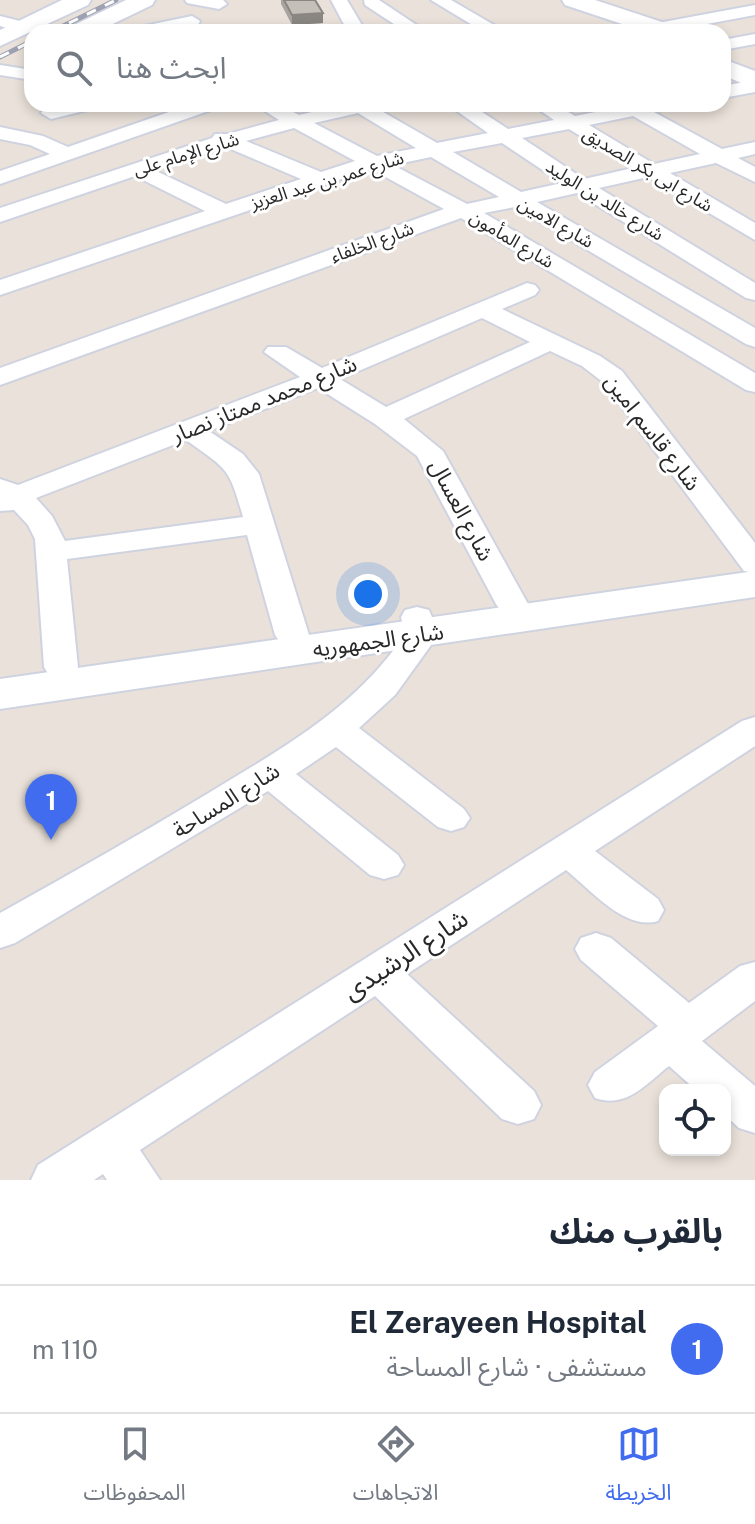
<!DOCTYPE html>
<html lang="ar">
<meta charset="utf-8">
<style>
:root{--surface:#fff;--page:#f2f2f3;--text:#1f2937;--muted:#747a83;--line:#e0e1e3;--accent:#416cef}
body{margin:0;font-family:"Public Sans","Noto Sans Arabic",sans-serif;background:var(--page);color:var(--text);direction:rtl}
.controls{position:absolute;right:24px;bottom:24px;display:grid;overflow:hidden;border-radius:16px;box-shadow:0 4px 12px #0003}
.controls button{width:72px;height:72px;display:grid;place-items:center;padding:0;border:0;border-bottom:2px solid var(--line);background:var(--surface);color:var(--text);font:40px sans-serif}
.you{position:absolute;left:368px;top:594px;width:28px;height:28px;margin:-20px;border:6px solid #fff;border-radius:50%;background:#1a73e8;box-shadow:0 0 0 12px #1a73e833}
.badge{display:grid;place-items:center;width:52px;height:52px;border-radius:50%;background:var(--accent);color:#fff;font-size:26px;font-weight:700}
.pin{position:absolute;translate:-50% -66px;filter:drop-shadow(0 2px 4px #0008)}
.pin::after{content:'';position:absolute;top:42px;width:28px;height:24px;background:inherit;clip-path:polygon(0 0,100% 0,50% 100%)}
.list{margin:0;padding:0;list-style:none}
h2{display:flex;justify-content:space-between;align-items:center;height:104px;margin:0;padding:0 32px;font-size:34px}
h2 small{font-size:26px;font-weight:400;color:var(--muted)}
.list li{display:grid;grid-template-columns:52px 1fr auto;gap:24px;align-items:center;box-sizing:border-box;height:128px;padding:0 32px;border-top:2px solid var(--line)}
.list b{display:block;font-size:30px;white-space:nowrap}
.list p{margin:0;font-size:26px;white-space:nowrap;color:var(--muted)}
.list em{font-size:26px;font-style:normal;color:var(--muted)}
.icon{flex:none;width:44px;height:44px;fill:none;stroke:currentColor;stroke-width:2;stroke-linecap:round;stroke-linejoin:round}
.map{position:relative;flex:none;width:755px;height:1180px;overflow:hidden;direction:ltr}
.search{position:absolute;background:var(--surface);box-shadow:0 4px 12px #0003;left:24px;right:24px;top:24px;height:88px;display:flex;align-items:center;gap:20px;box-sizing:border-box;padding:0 28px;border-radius:24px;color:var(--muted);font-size:30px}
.sheet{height:232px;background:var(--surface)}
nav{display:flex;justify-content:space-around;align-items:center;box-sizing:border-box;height:112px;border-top:2px solid var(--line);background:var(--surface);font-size:22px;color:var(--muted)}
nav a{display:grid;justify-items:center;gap:4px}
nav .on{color:var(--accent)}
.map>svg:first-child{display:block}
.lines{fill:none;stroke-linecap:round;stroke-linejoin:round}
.street-casing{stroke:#cfd3e0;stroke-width:4}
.secondary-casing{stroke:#cfd3e0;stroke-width:4}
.street{fill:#fff;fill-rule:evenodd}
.secondary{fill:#fff;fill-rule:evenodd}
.rail-casing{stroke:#9da1b1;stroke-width:5}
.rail{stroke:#fff;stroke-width:3;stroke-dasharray:10;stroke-linecap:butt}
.wall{fill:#a9a4a0}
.shaded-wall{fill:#8a8682}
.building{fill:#c5bfba;stroke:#8a8682;stroke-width:2}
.labels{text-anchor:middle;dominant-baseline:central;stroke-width:6;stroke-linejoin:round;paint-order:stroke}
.far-street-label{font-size:18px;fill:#282828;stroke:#fff}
.street-label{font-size:22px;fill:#282828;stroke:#fff}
.near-street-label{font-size:26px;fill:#282828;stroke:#fff}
</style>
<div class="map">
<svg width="755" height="1180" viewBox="0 0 755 1180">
<rect width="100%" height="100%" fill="#eae2da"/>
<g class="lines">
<g class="street-casing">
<g id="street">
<path d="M185,0H223L227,4L219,9L187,3Z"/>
<path d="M331,0H347L366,32H348Z"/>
<path d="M364,0H379L427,32H406L365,5Z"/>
<path d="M431,0H451L506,32H484Z"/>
<path d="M755,5V15L664,32H652L649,28L658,23Z"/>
<path d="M0,16L20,21L22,25L14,30L0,26Z"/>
<path d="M192,16L200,21L198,25L164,32H131L134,28Z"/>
<path d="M639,23L648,28L645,32H608L611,28Z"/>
<path d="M755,34V44L723,50V40Z"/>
<path d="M0,65L32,70V80L0,75Z"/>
<path d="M755,80V92L723,98V86Z"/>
<path d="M65,104H99L96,108L51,119L41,113L44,109Z"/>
<path d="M192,104H220L217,108L0,184V171L50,154L30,145L0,139V127L43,136L68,147Z"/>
<path d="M254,104H278L299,115L346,104H385L378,109L437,143L488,133L447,104H470L508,129L554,120L531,104H555L575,116L621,107L622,104H673L670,108L654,112L722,149L755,142V154L738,158L755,167V182L716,163L670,173L755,223V240L648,177L599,188L755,283V300L746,298L577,193L537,202L755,328V347L746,344L515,207L484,213L755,373V392L746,390L461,218L0,385V368L444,209L371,169L0,295V280L205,211L135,176L0,222V208L212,138L215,134H228L279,120ZM358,113L416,148L377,156L314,123ZM633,116L700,154L654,164L589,125ZM294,128L355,161L321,172L246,141ZM569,129L633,168L584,179L522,138ZM502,143L562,183L521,192L453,152ZM226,147L301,179L226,204L154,170ZM431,157L499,197L467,204L393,165Z"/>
<path d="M527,283L535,285L539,290L535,295L502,309L600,356L622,371L755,543V573L744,571L604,383L582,366L550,351L404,419L443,451L528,604L523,611L512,614L501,611L496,604L417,456L375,424L318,388L209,431L243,454L259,474L309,635L304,642L292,645L280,642L275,635L247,535L67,559L78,667L73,675L61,678L49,675L44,667L35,539L28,525L14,510L0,511V479L18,485L300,377L264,352L268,347H286L322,368ZM482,318L530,342L386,407L340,379ZM186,440C228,470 229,467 243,517L65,541L52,516L36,498Z"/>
<path d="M417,607L429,610L439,634L395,695L359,728L464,809L470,818L464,827L451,831L438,827L336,747L296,774L398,855L404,865L398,875L384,879L370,875L268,791L15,943L0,948V913C70,874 139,835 207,794C281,749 356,708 405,634L401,617L405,610Z"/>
<path d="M755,717V746L595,851L658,899L664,910L658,921C625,931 591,890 566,870L407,974L534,1091L541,1105L534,1119L518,1124L502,1119L375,996L140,1150L160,1180H107L103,1174L94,1180H31L38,1165L742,721Z"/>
<path d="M596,933L611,938L689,1003L740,966L755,962V1001L702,1041L755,1086V1133L739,1128L725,1115V1090H696L669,1066C646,1084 626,1109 595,1098L588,1085L595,1072L658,1026L581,960L575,949L581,938Z"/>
</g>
</g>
<g class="secondary-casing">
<g id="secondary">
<path d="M62,0H91L88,5L0,46V30Z"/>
<path d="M126,0H155L152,5L96,32H66L70,27Z"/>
<path d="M562,0H595L677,27L681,32H646L565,5Z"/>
<path d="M723,59L755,71V89L723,75Z"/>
<path d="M755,571V597L0,709V679Z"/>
</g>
</g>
<use href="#street" class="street"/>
<use href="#secondary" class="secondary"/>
<g class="rail-casing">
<g id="rail">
<path d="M51,32L116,0"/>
<path d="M0,57L32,41"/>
</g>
</g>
<use href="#rail" class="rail"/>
</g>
<path class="wall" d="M281,0H315L323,23L292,25L281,4Z"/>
<path class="shaded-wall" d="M323,13V23L292,25V15Z"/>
<path class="building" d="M284,0H315L323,13L292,15Z"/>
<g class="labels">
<g class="far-street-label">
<text transform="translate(186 154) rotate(-17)">شارع الإمام على</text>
<text transform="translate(648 169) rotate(31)">شارع ابى بكر الصديق</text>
<text transform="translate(327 180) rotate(-17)">شارع عمر بن عبد العزيز</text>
<text transform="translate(605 200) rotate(32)">شارع خالد بن الوليد</text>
<text transform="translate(556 222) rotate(30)">شارع الامين</text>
<text transform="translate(512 239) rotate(31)">شارع المأمون</text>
<text transform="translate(372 242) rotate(-20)">شارع الخلفاء</text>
</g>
<g class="street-label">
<text transform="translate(264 399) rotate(-22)">شارع محمد ممتاز نصار</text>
<text transform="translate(653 432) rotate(52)">شارع قاسم امين</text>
<text transform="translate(462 510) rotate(62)">شارع العسال</text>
<text transform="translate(378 640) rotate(-8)">شارع الجمهوريه</text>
<text transform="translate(226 800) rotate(-32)">شارع المساحة</text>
</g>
<g class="near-street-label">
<text transform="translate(405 954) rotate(-33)">شارع الرشيدى</text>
</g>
</g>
</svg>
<div class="controls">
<button><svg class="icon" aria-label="locate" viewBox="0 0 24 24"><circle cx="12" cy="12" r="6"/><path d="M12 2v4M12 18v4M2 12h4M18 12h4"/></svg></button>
</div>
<div class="you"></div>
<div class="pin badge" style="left:51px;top:840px">1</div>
<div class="search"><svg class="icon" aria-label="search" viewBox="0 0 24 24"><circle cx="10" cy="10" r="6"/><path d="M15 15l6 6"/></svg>ابحث هنا</div>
</div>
<section class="sheet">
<h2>بالقرب منك<small></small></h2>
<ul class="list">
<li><span class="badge">1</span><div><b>El Zerayeen Hospital</b><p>مستشفى · شارع المساحة</p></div><em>110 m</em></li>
</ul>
</section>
<nav>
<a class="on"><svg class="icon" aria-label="map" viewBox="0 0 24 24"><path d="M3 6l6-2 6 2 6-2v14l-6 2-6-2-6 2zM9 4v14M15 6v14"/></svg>الخريطة</a>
<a><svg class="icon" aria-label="directions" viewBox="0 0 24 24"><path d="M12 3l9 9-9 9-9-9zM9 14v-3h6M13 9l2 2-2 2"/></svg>الاتجاهات</a>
<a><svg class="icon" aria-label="saved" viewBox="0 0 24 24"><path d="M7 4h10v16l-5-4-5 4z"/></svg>المحفوظات</a>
</nav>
